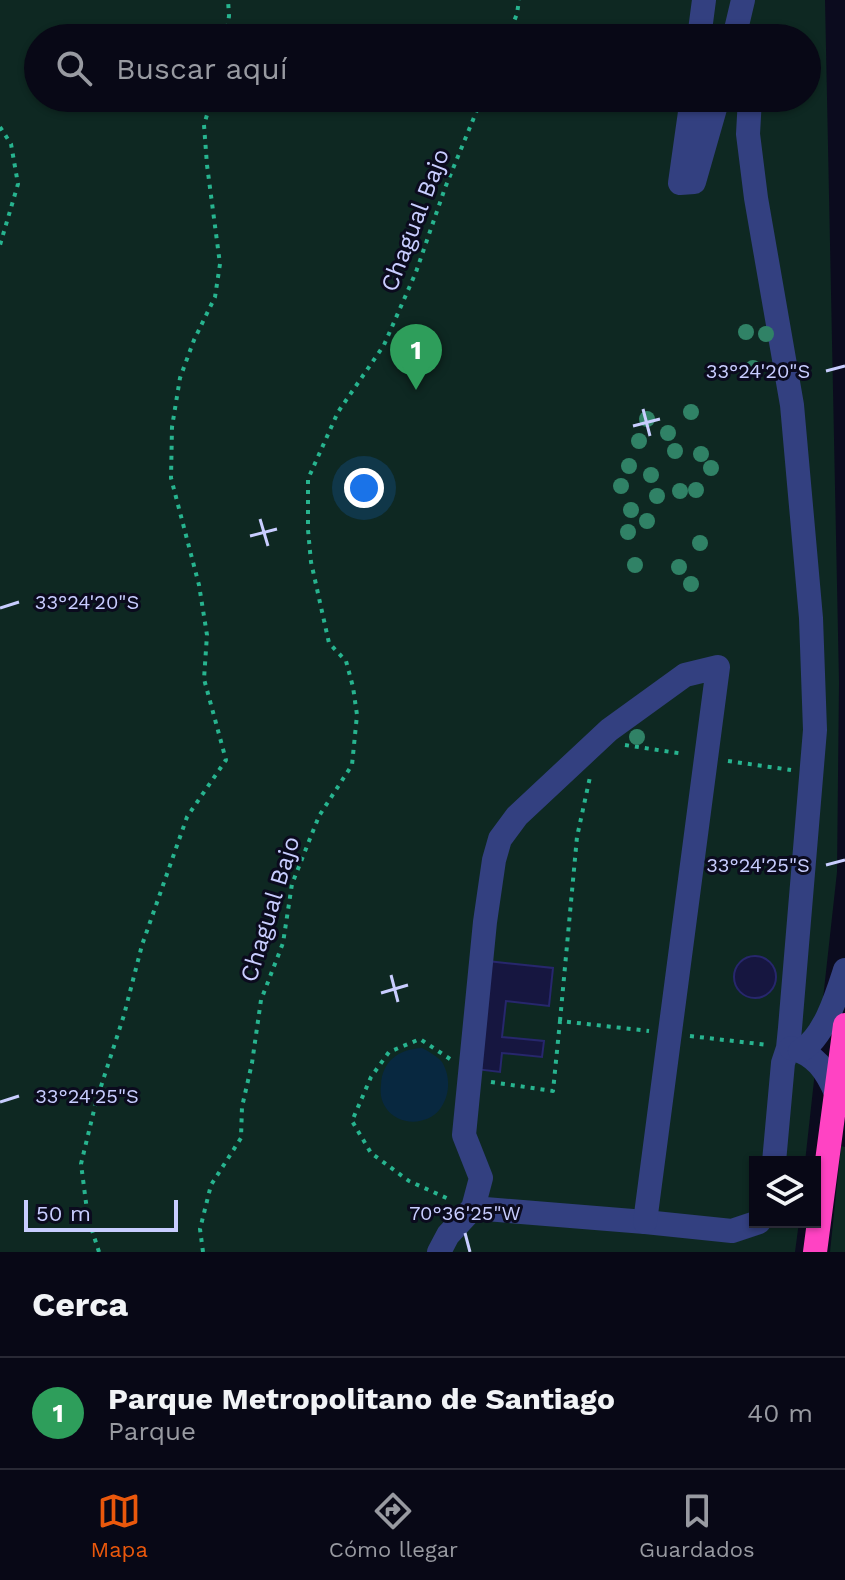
<!DOCTYPE html>
<html lang="es">
<meta charset="utf-8">
<style>
:root{--surface:#080816;--page:#11111f;--text:#f1f3f6;--muted:#989aa1;--line:#292935;--accent:#ea580c}
body{margin:0;font-family:"Work Sans",sans-serif;background:var(--page);color:var(--text)}
.controls{position:absolute;right:24px;bottom:24px;display:grid;overflow:hidden;border-radius:0px;box-shadow:0 2px 6px #0004}
.controls button{width:72px;height:72px;display:grid;place-items:center;padding:0;border:0;border-bottom:2px solid var(--line);background:var(--surface);color:var(--text);font:40px sans-serif}
.scale{position:absolute;left:24px;bottom:20px;width:154px;box-sizing:border-box;padding-left:8px;border:4px solid #c8cdff;border-top:0;font-size:22px;line-height:28px;white-space:nowrap;color:#c8cdff;-webkit-text-stroke:6px #0b0b1e;paint-order:stroke}
.you{position:absolute;left:364px;top:488px;width:28px;height:28px;margin:-20px;border:6px solid #fff;border-radius:50%;background:#1a73e8;box-shadow:0 0 0 12px #1a73e833}
.badge{display:grid;place-items:center;width:52px;height:52px;border-radius:50%;background:var(--accent);color:#fff;font-size:26px;font-weight:700}
.pin{position:absolute;translate:-50% -66px;filter:drop-shadow(0 2px 4px #0008)}
.pin::after{content:'';position:absolute;top:42px;width:28px;height:24px;background:inherit;clip-path:polygon(0 0,100% 0,50% 100%)}
.list{margin:0;padding:0;list-style:none}
h2{display:flex;justify-content:space-between;align-items:center;height:104px;margin:0;padding:0 32px;font-size:34px}
h2 small{font-size:26px;font-weight:400;color:var(--muted)}
.list li{display:grid;grid-template-columns:52px 1fr auto;gap:24px;align-items:center;box-sizing:border-box;height:112px;padding:0 32px;border-top:2px solid var(--line)}
.list b{display:block;font-size:30px;white-space:nowrap}
.list p{margin:0;font-size:26px;white-space:nowrap;color:var(--muted)}
.list em{font-size:26px;font-style:normal;color:var(--muted)}
.icon{flex:none;width:44px;height:44px;fill:none;stroke:currentColor;stroke-width:2;stroke-linecap:round;stroke-linejoin:round}
.map{position:relative;flex:none;width:845px;height:1252px;overflow:hidden}
.search{position:absolute;background:var(--surface);box-shadow:0 2px 6px #0004;left:24px;right:24px;top:24px;height:88px;display:flex;align-items:center;gap:20px;box-sizing:border-box;padding:0 28px;border-radius:44px;color:var(--muted);font-size:30px}
.sheet{height:216px;background:var(--surface)}
nav{display:flex;justify-content:space-around;align-items:center;box-sizing:border-box;height:112px;border-top:2px solid var(--line);background:var(--surface);font-size:22px;color:var(--muted)}
nav a{display:grid;justify-items:center;gap:4px}
nav .on{color:var(--accent)}
.map>svg:first-child{display:block}
.green{fill:#0e2822;fill-rule:evenodd}
.water{fill:#082840}
.building{fill:#161640;stroke:#27276d;stroke-width:2}
.lines{fill:none;stroke-linecap:round;stroke-linejoin:round}
.path{stroke:#27b48f;stroke-width:4;stroke-dasharray:4 6;stroke-linecap:butt}
.minor{stroke:#334080;stroke-width:24}
.highway{stroke:#ff43c3;stroke-width:24}
.tree{fill:#308266}
.ticks{fill:none;stroke:#c8cdff;stroke-width:3}
.labels{text-anchor:middle;dominant-baseline:central;stroke-width:6;stroke-linejoin:round;paint-order:stroke}
.street-label{font-size:24px;fill:#c8cdff;stroke:#0b0b1e}
.ticks-label{font-size:20px;text-anchor:middle;fill:#c8cdff;stroke:#0b0b1e;stroke-width:6;stroke-linejoin:round;paint-order:stroke}
</style>
<div class="map">
<svg width="845" height="1252" viewBox="0 0 845 1252">
<rect width="100%" height="100%" fill="#0b0b1e"/>
<g class="green">
<path d="M0,0H825L839,682L837,872L805,1162H755V1222H799L795,1252H0ZM38,38H807V98H38Z"/>
<path d="M841,1146L845,1147V1252H830Z"/>
</g>
<path class="water" d="M422,1048C428,1051 437,1056 442,1062C451,1077 450,1096 440,1109C427,1126 398,1126 386,1108C381,1101 380,1093 381,1085C382,1061 399,1049 422,1048Z"/>
<g class="building">
<circle cx="755" cy="977" r="21"/>
<path d="M487,961L553,968L549,1006L506,1001L502,1037L544,1041L542,1057L502,1053L500,1072L475,1069Z"/>
</g>
<g class="lines">
<g class="path">
<path d="M226,38L229,16L228,0"/>
<path d="M507,38L517,14L519,0"/>
<path d="M0,127L11,144L18,184L0,245"/>
<path d="M625,745L684,754"/>
<path d="M728,761L791,770"/>
<path d="M560,1021L577,837L590,777"/>
<path d="M690,1036L768,1045"/>
<path d="M450,1059L420,1039L389,1052L371,1077L352,1121L371,1153L409,1181L451,1200"/>
<path d="M491,1082L553,1091L560,1021L649,1031"/>
<path d="M99,1252L88,1218L81,1164L96,1102L124,1015L142,945L187,817L226,760L204,679L207,635L199,585L171,478L172,427L180,378L194,340L215,297L220,264L207,165L204,125L212,98"/>
<path d="M203,1252L200,1229L211,1185L241,1138L242,1107L252,1063L261,1000L283,943L292,884L319,816L352,765L357,715L353,687L346,661L329,643L311,562L308,530V479L338,412L384,345L416,272L445,188L482,98"/>
</g>
<g class="minor">
<path d="M699,38L704,0"/>
<path d="M734,38L743,0"/>
<path d="M692,98L680,183L694,182L718,98"/>
<path d="M750,98L748,134L756,198L792,405L811,618L815,730L790,1028L788,1048L783,1063L774,1162"/>
<path d="M791,1048C815,1054 826,1070 836,1093"/>
<path d="M800,1051C824,1038 837,995 845,970"/>
<path d="M473,1208L645,1222L732,1231L759,1222"/>
<path d="M439,1252L448,1235L473,1208L481,1178L464,1135L485,922L494,860L500,839L517,816L609,730L685,675L718,667L645,1222"/>
</g>
<path class="highway" d="M815,1252L845,1025"/>
</g>
<g class="tree">
<circle cx="746" cy="332" r="8"/>
<circle cx="766" cy="334" r="8"/>
<circle cx="753" cy="368" r="8"/>
<circle cx="691" cy="412" r="8"/>
<circle cx="647" cy="419" r="8"/>
<circle cx="668" cy="433" r="8"/>
<circle cx="639" cy="441" r="8"/>
<circle cx="675" cy="451" r="8"/>
<circle cx="701" cy="454" r="8"/>
<circle cx="629" cy="466" r="8"/>
<circle cx="711" cy="468" r="8"/>
<circle cx="651" cy="475" r="8"/>
<circle cx="621" cy="486" r="8"/>
<circle cx="696" cy="490" r="8"/>
<circle cx="680" cy="491" r="8"/>
<circle cx="657" cy="496" r="8"/>
<circle cx="631" cy="510" r="8"/>
<circle cx="647" cy="521" r="8"/>
<circle cx="628" cy="532" r="8"/>
<circle cx="700" cy="543" r="8"/>
<circle cx="635" cy="565" r="8"/>
<circle cx="679" cy="567" r="8"/>
<circle cx="691" cy="584" r="8"/>
<circle cx="637" cy="737" r="8"/>
</g>
<path class="ticks" d="M826,371L845,366M643,409L650,436M633,426L660,419M260,519L268,546M250,536L277,529M0,608L19,602M826,865L845,860M391,975L398,1002M381,993L408,985M0,1102L19,1096M465,1233L470,1252"/>
<g class="labels">
<g class="street-label">
<text transform="translate(415 220) rotate(-69)">Chagual Bajo</text>
<text transform="translate(270 909) rotate(-73)">Chagual Bajo</text>
</g>
</g>
<g class="ticks-label">
<text x="758" y="378">33°24'20"S</text>
<text x="87" y="609">33°24'20"S</text>
<text x="758" y="872">33°24'25"S</text>
<text x="87" y="1103">33°24'25"S</text>
<text x="465" y="1220">70°36'25"W</text>
</g>
</svg>
<div class="controls">
<button><svg class="icon" aria-label="layers" viewBox="0 0 24 24"><path d="M12 4l9 5-9 5-9-5zM3 14l9 5 9-5"/></svg></button>
</div>
<div class="scale">50 m</div>
<div class="you"></div>
<div class="pin badge" style="left:416px;top:390px;background:#2e9e5b">1</div>
<div class="search"><svg class="icon" aria-label="search" viewBox="0 0 24 24"><circle cx="10" cy="10" r="6"/><path d="M15 15l6 6"/></svg>Buscar aquí</div>
</div>
<section class="sheet">
<h2>Cerca<small></small></h2>
<ul class="list">
<li><span class="badge" style="background:#2e9e5b">1</span><div><b>Parque Metropolitano de Santiago</b><p>Parque</p></div><em>40 m</em></li>
</ul>
</section>
<nav>
<a class="on"><svg class="icon" aria-label="map" viewBox="0 0 24 24"><path d="M3 6l6-2 6 2 6-2v14l-6 2-6-2-6 2zM9 4v14M15 6v14"/></svg>Mapa</a>
<a><svg class="icon" aria-label="directions" viewBox="0 0 24 24"><path d="M12 3l9 9-9 9-9-9zM9 14v-3h6M13 9l2 2-2 2"/></svg>Cómo llegar</a>
<a><svg class="icon" aria-label="saved" viewBox="0 0 24 24"><path d="M7 4h10v16l-5-4-5 4z"/></svg>Guardados</a>
</nav>
